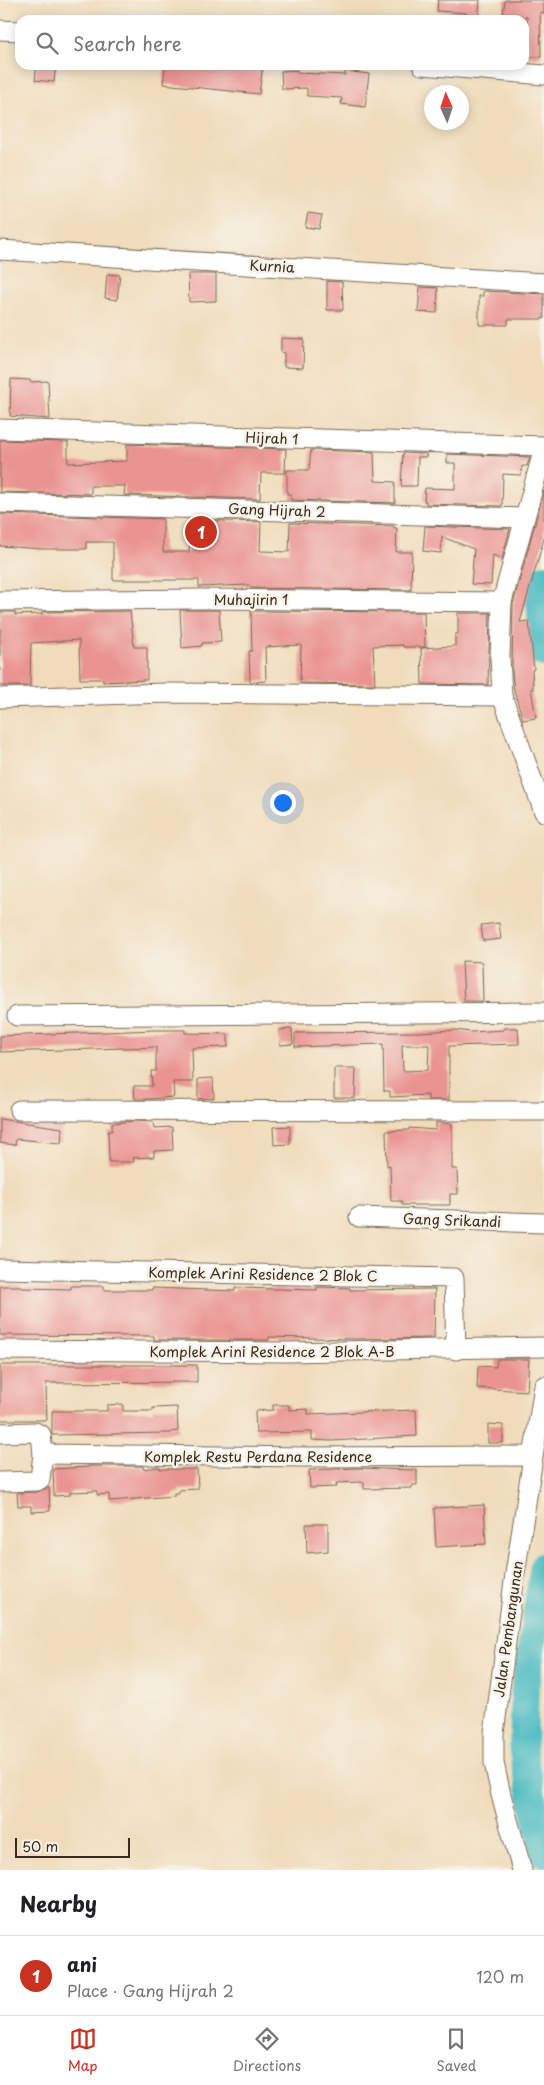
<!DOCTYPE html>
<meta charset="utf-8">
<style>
:root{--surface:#fff;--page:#f6f6f6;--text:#202124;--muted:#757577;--line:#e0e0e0;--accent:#c8321e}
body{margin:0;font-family:"Playpen Sans",sans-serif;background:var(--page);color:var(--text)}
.compass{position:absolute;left:424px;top:85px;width:45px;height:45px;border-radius:50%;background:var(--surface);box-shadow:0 2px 12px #0003;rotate:357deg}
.scale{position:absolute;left:15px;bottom:12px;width:115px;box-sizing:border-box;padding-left:5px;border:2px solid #3b2a1e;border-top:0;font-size:14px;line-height:18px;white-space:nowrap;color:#3b2a1e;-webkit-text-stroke:4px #f7f3e8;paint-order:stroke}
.you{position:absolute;left:282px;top:802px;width:18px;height:18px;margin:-12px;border:4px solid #fff;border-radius:50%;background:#1a73e8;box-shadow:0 0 0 8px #1a73e833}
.badge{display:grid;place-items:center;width:32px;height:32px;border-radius:50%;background:var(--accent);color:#fff;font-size:16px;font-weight:700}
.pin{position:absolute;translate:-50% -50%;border:2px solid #fff;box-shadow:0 1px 5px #0006}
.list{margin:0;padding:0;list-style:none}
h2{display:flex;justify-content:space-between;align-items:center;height:65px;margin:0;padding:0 20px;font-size:21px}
h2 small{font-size:16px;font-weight:400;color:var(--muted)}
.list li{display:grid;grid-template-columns:32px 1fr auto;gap:15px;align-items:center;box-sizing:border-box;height:80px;padding:0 20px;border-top:1px solid var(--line)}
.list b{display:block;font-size:19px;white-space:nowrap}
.list p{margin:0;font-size:16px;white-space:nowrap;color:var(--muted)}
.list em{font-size:16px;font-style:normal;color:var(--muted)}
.icon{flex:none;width:28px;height:28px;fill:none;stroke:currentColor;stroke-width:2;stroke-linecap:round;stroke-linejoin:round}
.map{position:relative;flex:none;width:544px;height:1870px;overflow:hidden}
.search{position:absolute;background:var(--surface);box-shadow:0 2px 12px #0003;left:15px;right:15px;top:15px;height:55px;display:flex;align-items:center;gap:12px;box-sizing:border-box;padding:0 18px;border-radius:15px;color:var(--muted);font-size:19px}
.sheet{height:145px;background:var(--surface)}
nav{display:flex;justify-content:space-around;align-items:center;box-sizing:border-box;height:70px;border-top:1px solid var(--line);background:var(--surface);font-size:14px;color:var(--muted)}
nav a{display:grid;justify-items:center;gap:2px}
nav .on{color:var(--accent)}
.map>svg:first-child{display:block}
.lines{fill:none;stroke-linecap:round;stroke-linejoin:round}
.river{stroke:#4cbbc1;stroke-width:28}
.building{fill:#ea9492;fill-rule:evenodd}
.street-casing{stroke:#7a6855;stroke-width:21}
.street{stroke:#fff;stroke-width:19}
.labels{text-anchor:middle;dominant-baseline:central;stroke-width:5;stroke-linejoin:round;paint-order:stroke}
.street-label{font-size:14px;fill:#3b2a1e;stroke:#f7f3e8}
</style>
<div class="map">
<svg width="544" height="1870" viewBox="0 0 544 1870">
<rect width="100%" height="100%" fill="#f7f3e8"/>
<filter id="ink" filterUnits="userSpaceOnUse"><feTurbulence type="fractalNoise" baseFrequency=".02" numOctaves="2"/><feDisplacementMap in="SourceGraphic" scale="10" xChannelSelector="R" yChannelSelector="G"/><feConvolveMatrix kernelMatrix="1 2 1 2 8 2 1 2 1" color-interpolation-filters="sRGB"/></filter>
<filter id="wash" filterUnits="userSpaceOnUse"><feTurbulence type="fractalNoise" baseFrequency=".0096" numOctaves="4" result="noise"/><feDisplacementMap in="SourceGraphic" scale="20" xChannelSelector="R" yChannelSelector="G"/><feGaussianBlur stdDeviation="1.12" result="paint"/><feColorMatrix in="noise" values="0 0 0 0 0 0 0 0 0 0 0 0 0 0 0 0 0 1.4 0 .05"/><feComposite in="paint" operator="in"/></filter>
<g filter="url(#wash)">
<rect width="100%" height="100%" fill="#f0dcbb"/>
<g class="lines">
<g class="river">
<path d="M544,578L540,599L544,653"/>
<path d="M544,1566L525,1688L523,1752L544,1853"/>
</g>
</g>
<g id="blocks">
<g class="building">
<path d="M438,0H480L478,20H465L466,13L437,11Z"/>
<path d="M505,0H544V13L540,12L541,57H529L527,17L503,14Z"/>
<path d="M37,65H56L54,82L35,80Z"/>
<path d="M165,65H225L240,67V65H263L259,94L163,84Z"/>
<path d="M297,70V73L345,75V71L369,74L365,107L341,104L342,98L307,96V88L282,89L281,71Z"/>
<path d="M308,213L322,215L319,229L305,227Z"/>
<path d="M107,274L120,275L117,300L105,298Z"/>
<path d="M188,274H216V301L189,302Z"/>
<path d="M327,281L342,282L343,310H327Z"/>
<path d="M420,287L438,288L437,313L418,312Z"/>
<path d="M483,291L544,294V319H508V325H479V296H483Z"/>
<path d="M281,338L304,339L303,368L284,367V353L281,352Z"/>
<path d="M11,379L30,380V382L48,381L50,419L10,416Z"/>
<path d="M0,440L68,442V463L127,461V444L286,449L285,473H261L260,499L124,495L125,486H91V494L0,492Z"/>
<path d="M311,450L374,452L375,481L395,482V503L291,500V494H287V470H309Z"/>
<path d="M403,453L426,454L427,457H418L417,486H401Z"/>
<path d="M447,454L530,457L527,466H522L521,475L503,474L502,506L426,504V501H424L425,488L455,489V463H447Z"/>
<path d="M544,491V539L520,622L529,621L534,669L532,670L533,689H531L536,718L523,720L514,690L512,671L513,604Z"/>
<path d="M0,514L163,519V552H189L191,520L261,522L260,551L289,552L290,523L394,526V528H397L396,552H412L411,590L251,588L249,585L199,587V580H113V542H86V549H42L0,546Z"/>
<path d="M425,526L510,529L502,559L493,555L491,585L471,584L474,549L442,537L441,553L423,551Z"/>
<path d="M180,610H219L221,642L202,643V646L182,648Z"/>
<path d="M130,611L134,647H147V680L103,682V679H80L79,640L31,643L30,686H0V612H15V615L42,614V612Z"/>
<path d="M251,611L424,612L425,647H403V645L373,646L375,684L300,683L301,645L265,647L266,681L250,682L249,651H252Z"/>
<path d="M458,613H490L488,685L422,684L421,648L455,646V634H458Z"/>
<path d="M499,923L501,939L483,941L481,925Z"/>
<path d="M462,961L482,962L483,1001H464Z"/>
<path d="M504,1028H518L519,1044L449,1046V1100H428V1095L390,1097V1091H384L383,1044L295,1047V1033L420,1032L455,1030L471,1032L504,1030ZM402,1045H429L428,1070L403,1071Z"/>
<path d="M292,1029L293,1044L280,1045L279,1030Z"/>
<path d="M155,1030H185V1033L228,1034V1047L192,1048L193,1082H173L174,1097L151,1099H135L134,1086H152L151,1071H156V1047L0,1052V1036Z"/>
<path d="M334,1068H356L355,1098H334Z"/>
<path d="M213,1078L214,1098L198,1099V1079Z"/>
<path d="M0,1119L62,1128L61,1143L16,1139L15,1145L0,1143Z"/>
<path d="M136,1121L153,1122L154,1128L172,1127L173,1150L154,1151V1157L133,1158L134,1162H109L108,1131H112V1123Z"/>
<path d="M436,1122L452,1124V1169H457L458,1194H450V1205H402V1201H391L390,1165L387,1166L386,1131L409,1130V1128L436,1130Z"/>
<path d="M290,1126V1144L274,1145L273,1127Z"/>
<path d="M0,1286H21V1288L71,1289V1286H104V1290H152V1288L235,1291V1288L317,1290V1287L350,1288V1290L435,1289L434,1338L353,1339L269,1337V1340H154V1336L0,1335Z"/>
<path d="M497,1359H529L527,1391L477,1388L478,1366L496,1367Z"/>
<path d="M0,1365H197V1382L46,1383L47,1420H0Z"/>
<path d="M123,1404V1411H153V1408L177,1407L178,1431L171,1432V1433L52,1435V1411H107V1405Z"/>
<path d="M273,1405H289V1410L308,1409V1414L416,1410L417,1436L331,1441L312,1440V1432L256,1433L255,1411L273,1410Z"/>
<path d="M488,1424L503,1425V1443H488Z"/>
<path d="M88,1466H143V1469L160,1467V1469H197L198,1489L179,1490V1493H174V1496L109,1501V1494L97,1495V1491L70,1492V1495L54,1496L53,1469L88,1467Z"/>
<path d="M356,1468L417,1470V1485H412V1488L364,1489V1482L336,1483L337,1487L310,1488L309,1470Z"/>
<path d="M47,1488H49L50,1511L31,1512V1506H18L17,1493L37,1492Z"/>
<path d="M484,1505L486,1544L436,1547L434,1508Z"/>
<path d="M306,1524H328V1551L307,1553Z"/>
</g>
</g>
</g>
<g filter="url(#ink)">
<use href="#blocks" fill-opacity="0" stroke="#7a6855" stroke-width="1"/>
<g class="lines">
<g class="street-casing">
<g id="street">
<path d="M0,30L20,31"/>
<path d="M422,65L544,75"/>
<path d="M0,250L544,283"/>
<path d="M0,429L544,446"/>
<path d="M544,448L502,602L500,657L502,696L544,812"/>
<path d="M0,503L524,518"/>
<path d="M0,601L200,599L502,602"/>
<path d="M0,698L166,693L502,696"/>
<path d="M17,1016L544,1012"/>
<path d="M19,1110L544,1111"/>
<path d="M359,1217L544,1223"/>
<path d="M0,1269L454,1278L456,1350"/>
<path d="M0,1350L287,1352L544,1347"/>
<path d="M0,1433L35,1432L41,1435L43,1454L305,1457L533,1456"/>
<path d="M0,1482L37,1481L40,1479L43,1454"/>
<path d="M522,1870L501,1795L494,1763V1733L515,1574L544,1386"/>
</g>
</g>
<use href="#street" class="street"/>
</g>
</g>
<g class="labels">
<g class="street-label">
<text transform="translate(272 266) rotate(3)">Kurnia</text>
<text transform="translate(272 438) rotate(2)">Hijrah 1</text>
<text transform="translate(277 510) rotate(2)">Gang Hijrah 2</text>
<text x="251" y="599">Muhajirin 1</text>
<text transform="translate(452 1220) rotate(2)">Gang Srikandi</text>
<text transform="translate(263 1274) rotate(1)">Komplek Arini Residence 2 Blok C</text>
<text x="272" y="1351">Komplek Arini Residence 2 Blok A-B</text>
<text x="258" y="1456">Komplek Restu Perdana Residence</text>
<text transform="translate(508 1629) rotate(-82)">Jalan Pembangunan</text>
</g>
</g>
</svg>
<svg class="compass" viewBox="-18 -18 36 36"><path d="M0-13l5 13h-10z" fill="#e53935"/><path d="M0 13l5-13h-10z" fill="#757577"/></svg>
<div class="scale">50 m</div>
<div class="you"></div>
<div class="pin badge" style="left:201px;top:532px">1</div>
<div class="search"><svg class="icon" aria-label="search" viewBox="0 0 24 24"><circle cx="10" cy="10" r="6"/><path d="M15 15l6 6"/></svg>Search here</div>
</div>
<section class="sheet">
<h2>Nearby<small></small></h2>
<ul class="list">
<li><span class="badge">1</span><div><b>ani</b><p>Place · Gang Hijrah 2</p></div><em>120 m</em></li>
</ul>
</section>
<nav>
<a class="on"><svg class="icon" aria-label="map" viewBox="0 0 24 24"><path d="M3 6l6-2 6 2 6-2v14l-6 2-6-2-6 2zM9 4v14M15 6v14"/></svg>Map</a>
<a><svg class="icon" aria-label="directions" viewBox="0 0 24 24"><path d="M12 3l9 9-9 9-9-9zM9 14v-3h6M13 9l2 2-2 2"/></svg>Directions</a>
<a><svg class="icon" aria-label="saved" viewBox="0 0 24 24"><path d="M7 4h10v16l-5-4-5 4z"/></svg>Saved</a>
</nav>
